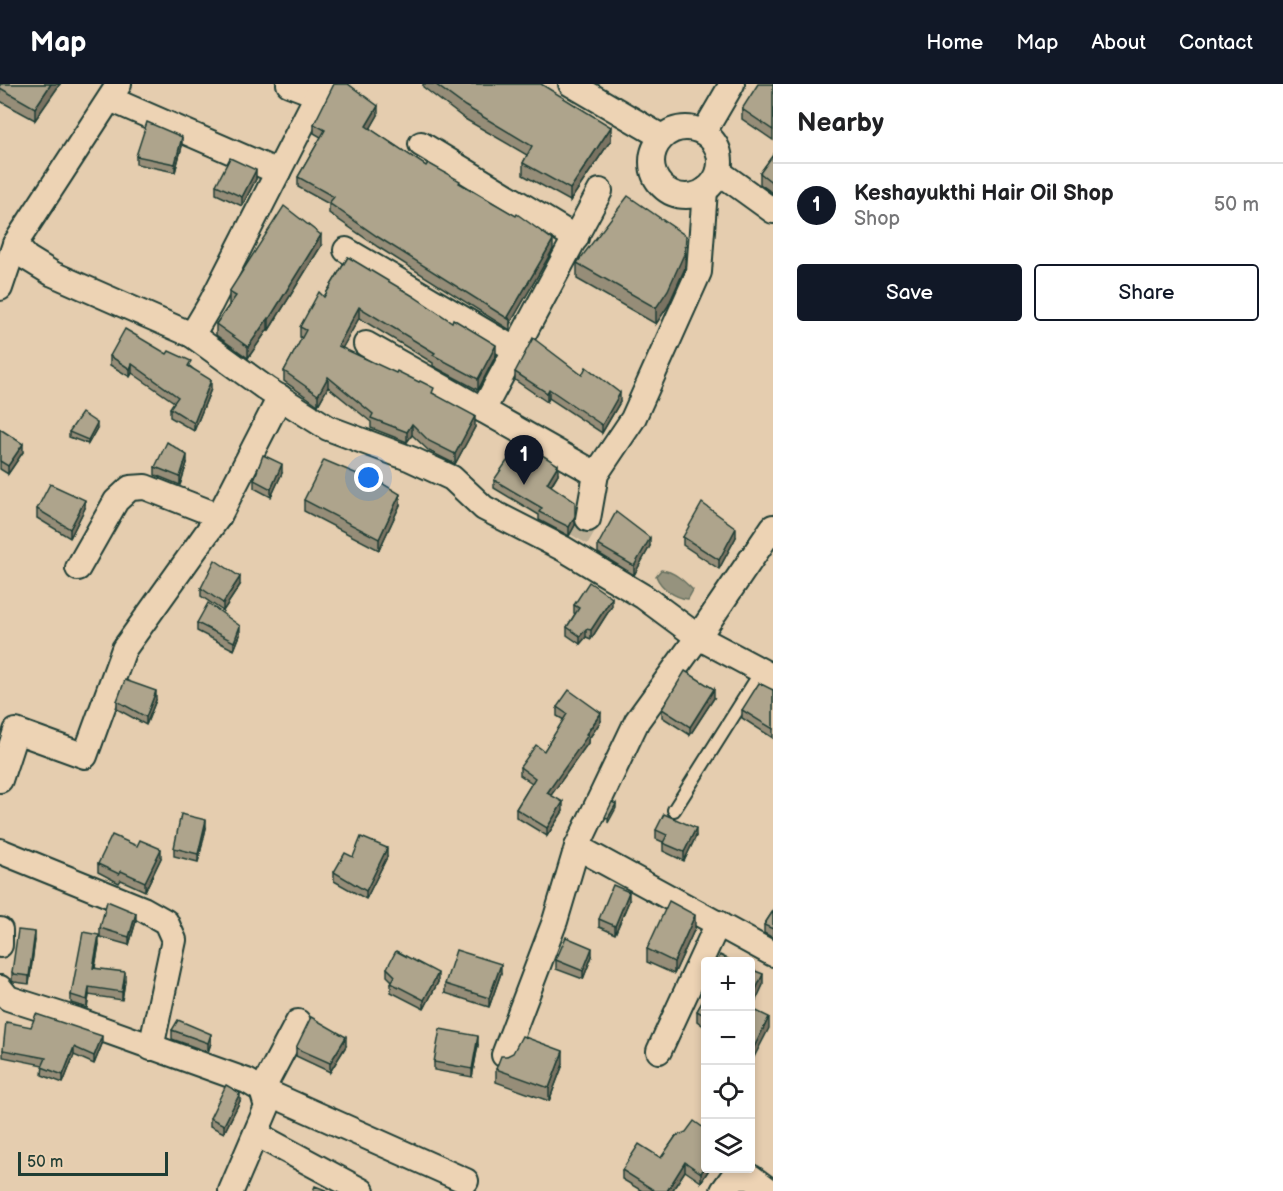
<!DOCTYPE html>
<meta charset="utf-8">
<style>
:root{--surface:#fff;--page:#f2f2f2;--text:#202124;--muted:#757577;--line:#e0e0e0;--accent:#111827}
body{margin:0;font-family:"Balsamiq Sans",sans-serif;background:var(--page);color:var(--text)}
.controls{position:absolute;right:18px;bottom:18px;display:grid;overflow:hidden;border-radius:6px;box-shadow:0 3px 9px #0003}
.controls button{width:54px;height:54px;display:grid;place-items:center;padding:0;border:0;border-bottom:2px solid var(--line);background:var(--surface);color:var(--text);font:30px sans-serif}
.scale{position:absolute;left:18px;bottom:15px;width:150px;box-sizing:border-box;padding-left:6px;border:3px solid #1f3d34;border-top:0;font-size:16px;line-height:21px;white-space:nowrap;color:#1f3d34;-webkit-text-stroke:4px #edd3b4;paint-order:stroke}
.you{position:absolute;left:369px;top:394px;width:21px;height:21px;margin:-15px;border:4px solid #fff;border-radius:50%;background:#1a73e8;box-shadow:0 0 0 9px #1a73e833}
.badge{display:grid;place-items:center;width:39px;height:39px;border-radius:50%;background:var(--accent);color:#fff;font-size:20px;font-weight:700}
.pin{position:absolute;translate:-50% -50px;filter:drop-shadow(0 2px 3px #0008)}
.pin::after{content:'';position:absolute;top:32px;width:21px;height:18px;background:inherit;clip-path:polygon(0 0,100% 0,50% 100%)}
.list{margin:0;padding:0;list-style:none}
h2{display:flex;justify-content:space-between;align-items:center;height:78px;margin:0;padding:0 24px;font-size:26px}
h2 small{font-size:20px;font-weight:400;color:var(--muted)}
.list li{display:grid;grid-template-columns:39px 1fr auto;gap:18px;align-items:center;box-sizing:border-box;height:84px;padding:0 24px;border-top:2px solid var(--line)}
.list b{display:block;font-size:22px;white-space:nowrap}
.list p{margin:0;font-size:20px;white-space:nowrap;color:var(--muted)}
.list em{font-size:20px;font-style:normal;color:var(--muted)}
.actions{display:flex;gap:12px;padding:18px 24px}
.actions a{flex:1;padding:14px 0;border:2px solid var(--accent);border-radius:6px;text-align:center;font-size:21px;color:var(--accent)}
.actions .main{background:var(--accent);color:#fff}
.icon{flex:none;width:33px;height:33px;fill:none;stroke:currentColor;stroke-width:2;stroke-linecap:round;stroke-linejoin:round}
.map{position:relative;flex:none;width:773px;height:1107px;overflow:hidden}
header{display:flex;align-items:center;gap:36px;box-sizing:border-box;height:84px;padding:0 30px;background:var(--accent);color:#fff}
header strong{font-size:28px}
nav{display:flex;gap:33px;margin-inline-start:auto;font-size:21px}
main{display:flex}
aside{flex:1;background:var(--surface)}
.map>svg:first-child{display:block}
.water{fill:#96937e;stroke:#667160;stroke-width:1.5}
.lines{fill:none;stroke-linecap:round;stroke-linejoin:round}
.street-tunnel{stroke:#bdb096;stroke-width:24;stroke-dasharray:24 12;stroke-linecap:butt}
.lane-casing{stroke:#1f3d34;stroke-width:16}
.street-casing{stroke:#1f3d34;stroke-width:28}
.lane{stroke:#edd3b4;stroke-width:12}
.street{stroke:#edd3b4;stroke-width:24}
.wall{fill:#968d78;stroke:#1f3d34;stroke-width:1.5}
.shaded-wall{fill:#7a7362;stroke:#1f3d34;stroke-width:1.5}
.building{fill:#aea48c;stroke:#1f3d34;stroke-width:1.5}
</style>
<header>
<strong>Map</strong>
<nav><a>Home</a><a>Map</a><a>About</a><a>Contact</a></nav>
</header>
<main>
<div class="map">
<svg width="773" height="1107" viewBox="0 0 773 1107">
<rect width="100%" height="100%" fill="#e5cdaf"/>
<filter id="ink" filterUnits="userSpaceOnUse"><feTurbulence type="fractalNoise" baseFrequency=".0167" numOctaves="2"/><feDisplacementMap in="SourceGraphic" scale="12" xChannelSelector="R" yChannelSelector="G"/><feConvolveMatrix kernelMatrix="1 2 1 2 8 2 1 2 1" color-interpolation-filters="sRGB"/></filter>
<g filter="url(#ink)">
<path class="water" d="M661,486C674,487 684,497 693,506L688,515C675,514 661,504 656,492Z"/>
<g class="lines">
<path class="street-tunnel" d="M577,454L588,435"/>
<g class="lane-casing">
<path id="lane" d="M674,726L761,588"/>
</g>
<g class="street-casing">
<g id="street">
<path d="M119,0L15,160L27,174L53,190L192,251L268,306L328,344L411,375L452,394L484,424L564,465L644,513L698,553L773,593"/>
<path d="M289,0L318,11"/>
<path d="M571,0L662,53"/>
<path d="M110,15L278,88"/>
<circle cx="686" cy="78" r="34"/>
<path d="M704,48L732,0"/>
<path d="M421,60L576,154"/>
<path d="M719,88L773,127"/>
<path d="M346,166L516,266"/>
<path d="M0,204L15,160"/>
<path d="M192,251L211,219L323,0"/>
<path d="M366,260L483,326"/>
<path d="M596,390L483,326L600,107"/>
<path d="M588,435L596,390L633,335L699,188L705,106"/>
<path d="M78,484L116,417L130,404L145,403L219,432"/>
<path d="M0,696L16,647L85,672L124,565L219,432L280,313"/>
<path d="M577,763L773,870"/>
<path d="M0,767L143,825L166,838L174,856L151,964"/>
<path d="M0,846V861"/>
<path d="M0,904L8,914L17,917L77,936L247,997L262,1006L267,1023L231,1107"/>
<path d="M298,938L262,1006L466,1097"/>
<path d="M659,967L718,839"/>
<path d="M504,971L555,837L577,763L637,637L698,553L773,443"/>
<path d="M256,1050L362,1107"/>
<path d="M723,1107L733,1093H751L770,1107"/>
</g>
</g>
<use href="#lane" class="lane"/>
<use href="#street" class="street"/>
</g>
<g class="wall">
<path d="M0,0H60L35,36L0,17Z"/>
<path d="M423,0H541L611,56L570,117L523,91V79L527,71L465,35L423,3Z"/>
<path d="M773,0V56L742,35V25Z"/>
<path d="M378,31L370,45L426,82L460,99L553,165L510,240V246L378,163L329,129V120L298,103V93L321,53L314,49V40Z"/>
<path d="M182,62L175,88L136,80V72Z"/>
<path d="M773,71V109L760,100V89Z"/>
<path d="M256,95L242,122L216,110V101Z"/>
<path d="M321,162L269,246L268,245L248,274L216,251V240L230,220H229V208Z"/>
<path d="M686,169L685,184L668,222L656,240L577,195V179Z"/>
<path d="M348,173L496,271L478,306L433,282V279L359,234L342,264L434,310L475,343L455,380L429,367L412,351L407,358L371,344V338L328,303L318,321L284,297V287L302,254L300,253V243L324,213Z"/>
<path d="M167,270L191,283L211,305L194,347L170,333V324L174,318L132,289L130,293L110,281V272Z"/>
<path d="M515,288L582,291L620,318L602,349L549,314L547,318L515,296Z"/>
<path d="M97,344L88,360L69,353V348Z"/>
<path d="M0,345L23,368L8,390L0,385Z"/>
<path d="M187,379L180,401L155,391V383Z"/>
<path d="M282,389L271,413L254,404V396Z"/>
<path d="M525,389L558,390L551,402L575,441L569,452L539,436V431L494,404V396Z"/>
<path d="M304,416L400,421L379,466L304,427Z"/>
<path d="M85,424L70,454L37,434V425Z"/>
<path d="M683,453H736L719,485L683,461Z"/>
<path d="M598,461L650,462L634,491L598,469Z"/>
<path d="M240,501L223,527L201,512V504Z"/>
<path d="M574,521L612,522L591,555L586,553L580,560L567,551V543L575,530L574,529Z"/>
<path d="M197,539L240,551L234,566L197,547Z"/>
<path d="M773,606V654L742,634V626Z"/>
<path d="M714,614L690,651L662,633V625Z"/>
<path d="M156,616L146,641L117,625V617Z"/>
<path d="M557,623L601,637L588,656V659L551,711L563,727L547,752L516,733V725L532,699L520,691V683L544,667L564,636L557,632Z"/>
<path d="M206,744L198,778L174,772V764Z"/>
<path d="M656,746L696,752L684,777L663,767V758L656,755Z"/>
<path d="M353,773H387L366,815L334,797V788Z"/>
<path d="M161,774L145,807L121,796L119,799L98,788V780Z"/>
<path d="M629,817L615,850L599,843V835Z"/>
<path d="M773,827V854L764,849V841Z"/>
<path d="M136,837L129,861L100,853V844Z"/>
<path d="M695,844L674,890L647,878V865Z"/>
<path d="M35,856L29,900L14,898L12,897V888Z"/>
<path d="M99,860L95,884L125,897L122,916L89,911L87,924L71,919V911Z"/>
<path d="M592,872L583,895L556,885V876Z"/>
<path d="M387,884L438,898L424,925L391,908V899L392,897L387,892Z"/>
<path d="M501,889L489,923L445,909V900Z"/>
<path d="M705,913V943L697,937V927Z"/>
<path d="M172,946L211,959L208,968L172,955Z"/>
<path d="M102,960L94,980L74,971L63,999L42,991L43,981L3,973V966Z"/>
<path d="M478,961L472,993L434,986V978Z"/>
<path d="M346,962L330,988L296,972V964Z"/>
<path d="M507,972L563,980L549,1017L496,998V985Z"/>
<path d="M240,1017L224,1049L210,1042V1034Z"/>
<path d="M676,1052L705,1084H710L701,1098L685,1087L672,1107H642L622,1095V1086L661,1074Z"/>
</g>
<g class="shaded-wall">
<path d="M51,0H60L35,36V24Z"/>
<path d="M378,22V31L366,52V42Z"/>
<path d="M611,43V56L570,117V105Z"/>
<path d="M182,53V62L175,88V80Z"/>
<path d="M256,86V95L242,122V113Z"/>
<path d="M321,151V162L269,246V235Z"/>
<path d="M686,152L685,184L668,222L656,240V224Z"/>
<path d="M553,156V165L510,240V236L508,233Z"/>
<path d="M359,223V234L338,272V262Z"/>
<path d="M268,234V245L248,274V263Z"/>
<path d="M496,261V271L478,306V295Z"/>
<path d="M132,280V289L130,293V285Z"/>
<path d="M328,293V303L318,321V311Z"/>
<path d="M211,296V305L194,347V339Z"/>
<path d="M549,305V314L547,318V309Z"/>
<path d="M620,309V318L602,349V341Z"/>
<path d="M475,332V343L455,380V370Z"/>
<path d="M97,339V344L88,360V356Z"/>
<path d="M412,340V351L407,358V348Z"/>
<path d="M23,360V368L8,390V382Z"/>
<path d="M187,371V379L180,401V393Z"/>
<path d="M282,380V389L271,413V405Z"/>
<path d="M558,381V390L547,407V399Z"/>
<path d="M400,410V421L379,466V455Z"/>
<path d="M85,416V424L70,454V445Z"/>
<path d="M575,432V441L569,452V443Z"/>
<path d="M736,444V453L719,485V476Z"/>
<path d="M650,454V462L634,491V482Z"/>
<path d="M240,493V501L223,527V519Z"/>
<path d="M612,514V522L591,555V546Z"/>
<path d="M240,542V551L234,566V558Z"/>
<path d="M586,545V553L580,560V552Z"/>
<path d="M714,605V614L690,651V643Z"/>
<path d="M156,607V616L146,641V633Z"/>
<path d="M601,629V637L588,656V659L547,717V709Z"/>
<path d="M563,718V727L547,752V744Z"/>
<path d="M616,720V724L608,739V734Z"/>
<path d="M206,736V744L198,778V770Z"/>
<path d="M696,744V752L684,777V768Z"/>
<path d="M387,764V773L366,815V807Z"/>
<path d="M161,765V774L145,807V798Z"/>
<path d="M629,808V817L615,850V842Z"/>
<path d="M136,829V837L129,861V853Z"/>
<path d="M695,831V844L674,890V878Z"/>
<path d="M35,848V856L29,900V892Z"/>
<path d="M99,851V860L93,892V884Z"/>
<path d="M592,864V872L583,895V887Z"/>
<path d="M501,880V889L489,923V914Z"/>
<path d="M125,888V897L122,916V908Z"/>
<path d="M438,889V898L424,925V916Z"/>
<path d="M763,890V901L750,929V918Z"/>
<path d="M89,903V911L87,924V916Z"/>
<path d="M769,933V944L750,981V971Z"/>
<path d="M211,950V959L208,968V959Z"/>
<path d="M102,952V960L94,980V972Z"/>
<path d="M478,952V961L472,993V985Z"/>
<path d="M346,953V962L330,988V979Z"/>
<path d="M74,963V971L63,999V991Z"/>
<path d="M563,967V980L549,1017V1004Z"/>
<path d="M240,1009V1017L224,1049V1041Z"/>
<path d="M685,1078V1087L672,1107H667Z"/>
<path d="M705,1083V1084H710L701,1098V1089Z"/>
</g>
<g class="building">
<path d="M0,0H51L35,24L0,4Z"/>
<path d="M334,0H348L378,22L366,42L426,82L428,79L460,97L459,99L516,132L517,130L553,156L508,233L510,236L378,153L329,119L334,113L298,93L325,46L314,40Z"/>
<path d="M435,0H541L611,43L570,105L523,79L532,62L465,22Z"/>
<path d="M758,0H773V46L742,25Z"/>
<path d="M147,38L182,53L175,80L136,72Z"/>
<path d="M773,71V99L760,89Z"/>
<path d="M230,74L256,86L242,113L216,101Z"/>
<path d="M628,112L686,152L685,168L668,206L656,224L577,179Z"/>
<path d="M284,122L321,151L269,235L268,234L248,263L216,240L236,212L229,208Z"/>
<path d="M348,173L413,212L452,238L453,235L496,261L478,295L433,271L435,269L359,223L338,262L396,289L397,287L419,298L420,297L434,304L432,309L475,332L455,370L429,357L412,340L407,348L371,334L373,330L328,293L318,311L284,287L306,246L300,243L319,208L324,213Z"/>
<path d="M125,245L167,270L169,267L191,277L188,282L211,296L194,339L170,324L178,313L132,280L130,285L110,272Z"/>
<path d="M533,254L582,291L586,283L620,309L602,341L549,305L547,309L515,288Z"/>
<path d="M82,329L97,339L88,356L69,348Z"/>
<path d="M0,345L23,360L8,382L0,377Z"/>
<path d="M167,358L187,371L180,393L155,383Z"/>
<path d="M539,369L558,381L547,399L575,418V432L569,443L539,428L542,424L494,396L507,377L525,389Z"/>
<path d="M263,371L282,380L271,405L254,396Z"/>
<path d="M324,376L369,395L370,392L400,410L379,455L304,416Z"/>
<path d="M50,400L85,416L70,445L37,425Z"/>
<path d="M702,419L736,444L719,476L683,453Z"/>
<path d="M616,428L650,454L634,482L598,461Z"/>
<path d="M215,476L240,493L223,519L201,504Z"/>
<path d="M589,498L612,514L591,546L586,545L580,552L567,543L579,524L574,521Z"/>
<path d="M208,519L240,542L234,558L197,539Z"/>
<path d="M685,587L714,605L690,643L662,625Z"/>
<path d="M125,596L156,607L146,633L117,617Z"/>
<path d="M759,599L773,606V645L742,626Z"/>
<path d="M569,606L601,629L586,650L588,651L547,709L563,718L547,744L516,725L535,694L520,683L536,661L544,667L567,630L557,623Z"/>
<path d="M612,718L616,720L608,734L605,733Z"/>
<path d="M181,730L206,736L198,770L174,764Z"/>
<path d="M664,730L696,744L684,768L663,759L667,751L656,746Z"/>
<path d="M112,751L137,762L140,756L161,765L145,798L121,787L119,790L98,780Z"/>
<path d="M361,753L387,764L366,807L334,788L345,769L353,773Z"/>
<path d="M613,801L629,808L615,842L599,835Z"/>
<path d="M107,817L136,829L129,853L100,844Z"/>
<path d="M669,817L695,831L674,878L647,865Z"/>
<path d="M773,827V845L764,841Z"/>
<path d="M18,846L35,848L29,892L14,890L12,888Z"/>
<path d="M83,848L99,851L93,884L125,888L122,908L89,903L87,916L71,911Z"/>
<path d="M566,853L592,864L583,887L556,876Z"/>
<path d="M456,866L501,880L489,914L445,900Z"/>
<path d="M396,867L438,889L424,916L391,899L395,892L387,884Z"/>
<path d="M720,871L734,878H717Z"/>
<path d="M750,885L763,890L750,918Z"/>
<path d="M705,913V932L697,927Z"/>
<path d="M750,924L769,933L750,971Z"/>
<path d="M36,930L102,952L94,972L74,963L63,991L42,983L46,974L3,966L6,938L31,943Z"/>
<path d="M311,933L346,953L330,979L296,964Z"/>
<path d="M178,936L211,950L208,959L172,946Z"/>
<path d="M440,945L478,952L472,985L434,978Z"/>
<path d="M522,952L563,967L549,1004L496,985L501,972H507L513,969Z"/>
<path d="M226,1001L240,1009L224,1041L210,1034Z"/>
<path d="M694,1037L705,1045V1083L701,1089L685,1078L667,1107H655L622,1086L639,1060L661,1074L676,1052L686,1048Z"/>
<path d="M315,1102L328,1107H313Z"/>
</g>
</g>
</svg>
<div class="controls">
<button>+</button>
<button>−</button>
<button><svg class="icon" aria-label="locate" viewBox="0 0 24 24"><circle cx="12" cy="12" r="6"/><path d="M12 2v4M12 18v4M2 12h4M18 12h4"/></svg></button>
<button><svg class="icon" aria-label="layers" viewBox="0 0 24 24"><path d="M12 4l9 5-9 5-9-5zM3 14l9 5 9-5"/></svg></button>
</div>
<div class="scale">50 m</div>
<div class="you"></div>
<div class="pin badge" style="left:524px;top:401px">1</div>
</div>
<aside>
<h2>Nearby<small></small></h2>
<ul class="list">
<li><span class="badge">1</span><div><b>Keshayukthi Hair Oil Shop</b><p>Shop</p></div><em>50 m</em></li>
</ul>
<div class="actions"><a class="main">Save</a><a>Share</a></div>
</aside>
</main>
